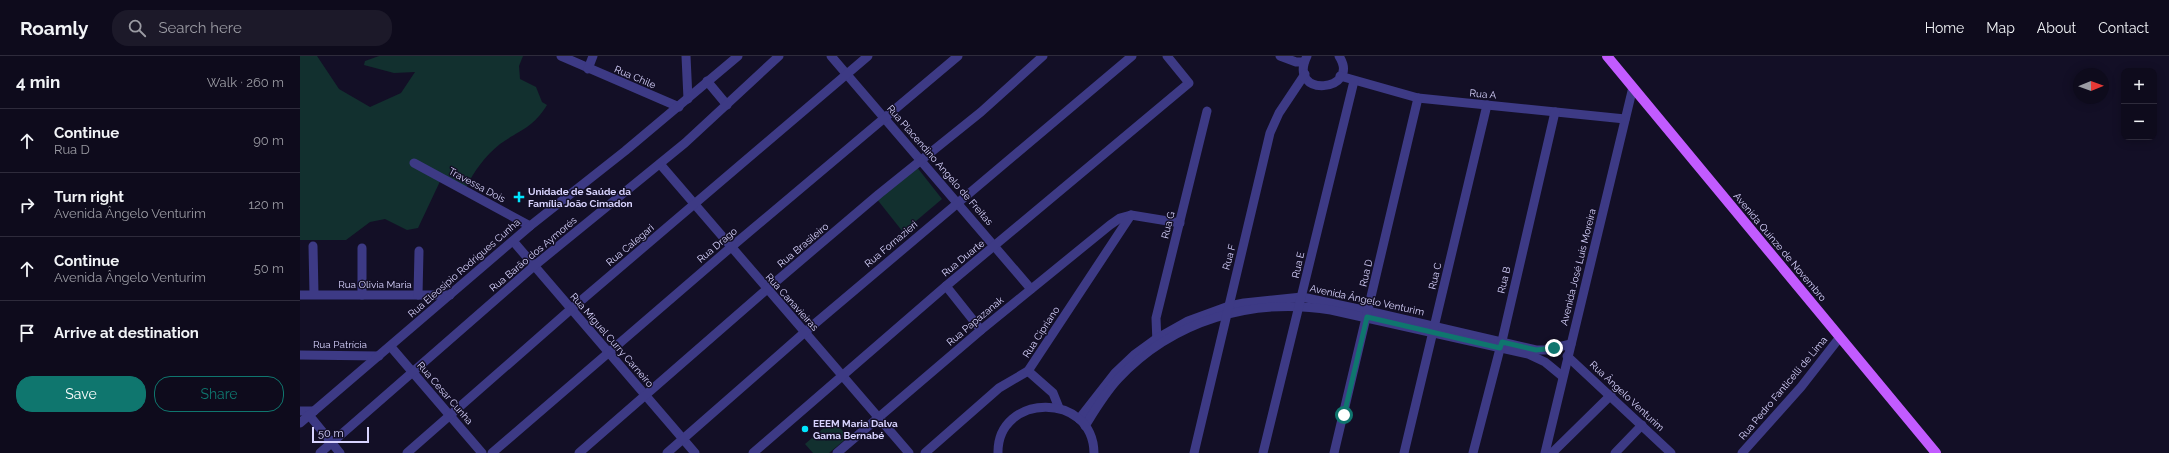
<!DOCTYPE html>
<meta charset="utf-8">
<style>
:root{--surface:#0e0b1c;--page:#1c1929;--text:#f1f3f6;--muted:#9b9ba3;--line:#2e2b3b;--accent:#0f766e}
body{margin:0;font-family:Raleway,sans-serif;background:var(--page);color:var(--text)}
.controls{position:absolute;right:12px;top:12px;display:grid;overflow:hidden;border-radius:8px;box-shadow:0 2px 10px #0003}
.controls button{width:36px;height:36px;display:grid;place-items:center;padding:0;border:0;border-bottom:1px solid var(--line);background:var(--surface);color:var(--text);font:20px sans-serif}
.compass{position:absolute;left:1773px;top:12px;width:36px;height:36px;border-radius:50%;background:var(--surface);box-shadow:0 2px 10px #0003;rotate:89deg}
.scale{position:absolute;left:12px;bottom:10px;width:57px;box-sizing:border-box;padding-left:4px;border:2px solid #d9d4ff;border-top:0;font-size:11px;line-height:14px;white-space:nowrap;color:#d9d4ff;-webkit-text-stroke:3px #130f26;paint-order:stroke}
.stop{position:absolute;width:12px;height:12px;margin:-9px;border:3px solid #0f766e;border-radius:50%;background:#fff}
.stop.end{background:#0f766e;border-color:#fff;box-shadow:0 1px 4px #0008}
.list{margin:0;padding:0;list-style:none}
h2{display:flex;justify-content:space-between;align-items:center;height:52px;margin:0;padding:0 16px;font-size:17px}
h2 small{font-size:13px;font-weight:400;color:var(--muted)}
.list li{display:grid;grid-template-columns:26px 1fr auto;gap:12px;align-items:center;box-sizing:border-box;height:64px;padding:0 16px;border-top:1px solid var(--line)}
.list b{display:block;font-size:15px;white-space:nowrap}
.list p{margin:0;font-size:13px;white-space:nowrap;color:var(--muted)}
.list em{font-size:13px;font-style:normal;color:var(--muted)}
.actions{display:flex;gap:8px;padding:12px 16px}
.actions a{flex:1;padding:9px 0;border:1px solid var(--accent);border-radius:16px;text-align:center;font-size:14px;color:var(--accent)}
.actions .main{background:var(--accent);color:#fff}
.icon{flex:none;width:22px;height:22px;fill:none;stroke:currentColor;stroke-width:2;stroke-linecap:round;stroke-linejoin:round}
.map{position:relative;flex:none;width:1869px;height:397px;overflow:hidden}
header{display:flex;align-items:center;gap:24px;box-sizing:border-box;height:56px;padding:0 20px;background:var(--surface);border-bottom:1px solid var(--line)}
header strong{font-size:19px}
nav{display:flex;gap:22px;margin-inline-start:auto;font-size:14px}
.search{width:280px;height:36px;background:var(--page);display:flex;align-items:center;gap:10px;box-sizing:border-box;padding:0 14px;border-radius:16px;color:var(--muted);font-size:15px}
main{display:flex}
aside{flex:1;background:var(--surface)}
.map>svg:first-child{display:block}
.green{fill:#12302f}
.lines{fill:none;stroke-linecap:round;stroke-linejoin:round}
.minor{stroke:#3d3a85;stroke-width:9}
.major{stroke:#c25bff;stroke-width:10}
.route{stroke:#0f766e;stroke-width:5}
.poi-dot{fill:#00e5ff;stroke:#130f26;stroke-width:1.5}
.labels{text-anchor:middle;dominant-baseline:central;stroke-width:3;stroke-linejoin:round;paint-order:stroke}
.street-label{font-size:10px;fill:#d9d4ff;stroke:#130f26}
.poi-label{font-size:10px;font-weight:bold;fill:#d9d4ff;stroke:#130f26;text-anchor:start}
</style>
<header>
<strong>Roamly</strong>
<div class="search"><svg class="icon" aria-label="search" viewBox="0 0 24 24"><circle cx="10" cy="10" r="6"/><path d="M15 15l6 6"/></svg>Search here</div>
<nav><a>Home</a><a>Map</a><a>About</a><a>Contact</a></nav>
</header>
<main>
<aside>
<h2>4 min<small>Walk · 260 m</small></h2>
<ul class="list">
<li><svg class="icon" aria-label="ahead" viewBox="0 0 24 24"><path d="M12 20V5M6 11l6-6 6 6"/></svg><div><b>Continue</b><p>Rua D</p></div><em>90 m</em></li>
<li><svg class="icon" aria-label="right" viewBox="0 0 24 24"><path d="M7 20v-9h11M14 6l5 5-5 5"/></svg><div><b>Turn right</b><p>Avenida Ângelo Venturim</p></div><em>120 m</em></li>
<li><svg class="icon" aria-label="ahead" viewBox="0 0 24 24"><path d="M12 20V5M6 11l6-6 6 6"/></svg><div><b>Continue</b><p>Avenida Ângelo Venturim</p></div><em>50 m</em></li>
<li><svg class="icon" aria-label="arrive" viewBox="0 0 24 24"><path d="M6 21V4h12l-3 4 3 4H6"/></svg><div><b>Arrive at destination</b></div></li>
</ul>
<div class="actions"><a class="main">Save</a><a>Share</a></div>
</aside>
<div class="map">
<svg width="1869" height="397" viewBox="0 0 1869 397">
<rect width="100%" height="100%" fill="#130f26"/>
<g class="green">
<path d="M0,0H17L39,33L70,51L101,37L115,16L94,17L64,9L65,5L79,0H223L219,10L220,23L236,31L242,46L247,49C232,73 221,73 200,88C186,99 173,116 166,132L143,119L118,172L107,174L85,163L70,166L46,184H0Z"/>
<path d="M616,110L642,143L603,176L576,142Z"/>
<path d="M533,364L548,381L529,397H513L505,388Z"/>
</g>
<g class="lines">
<g class="minor">
<path d="M261,0L379,51"/>
<path d="M386,0L388,43"/>
<path d="M531,0L731,233"/>
<path d="M980,0L996,6H1004"/>
<path d="M1007,0C986,43 1062,36 1039,0"/>
<path d="M288,13L293,0"/>
<path d="M1040,20L1118,42L1325,63"/>
<path d="M407,25L427,49"/>
<path d="M114,107L230,170"/>
<path d="M360,108L609,397"/>
<path d="M213,185L395,397"/>
<path d="M13,190L14,238"/>
<path d="M62,192V239"/>
<path d="M646,230L681,274"/>
<path d="M0,239H150"/>
<path d="M118,239L119,195"/>
<path d="M857,287L856,262L907,55"/>
<path d="M91,291L182,397"/>
<path d="M0,299L79,300"/>
<path d="M1267,300L1371,397"/>
<path d="M728,315L753,337L759,352"/>
<path d="M0,355H14"/>
<path d="M9,359L40,397"/>
<path d="M779,363L815,317L834,299L856,283L888,265L929,250L944,247L1002,241L1068,255L1236,294H1245L1271,288"/>
<path d="M0,367L230,170L325,95L438,0"/>
<path d="M785,370C795,354 805,337 818,323C873,264 953,241 1031,254L1228,298L1245,306L1262,320"/>
<path d="M20,397L234,210L385,87L479,0"/>
<path d="M107,397L270,254L568,0"/>
<path d="M192,397L430,192L658,0"/>
<path d="M279,397L466,234L579,138L681,56L743,0"/>
<path d="M367,397L505,276L832,0"/>
<path d="M453,397L646,230L889,27L867,0"/>
<path d="M537,397L681,274L810,169L820,162L831,159L880,167"/>
<path d="M625,397L699,332L728,315L831,159"/>
<path d="M698,397C697,337 793,335 794,397"/>
<path d="M894,397L970,77L979,57L1005,18"/>
<path d="M963,397L1054,25"/>
<path d="M1034,397L1118,42"/>
<path d="M1104,397L1187,49"/>
<path d="M1173,397L1202,285L1255,56"/>
<path d="M1245,397L1333,31"/>
<path d="M1252,397L1311,339"/>
<path d="M1315,397L1342,369"/>
<path d="M1442,397L1501,331L1540,281"/>
</g>
<path class="major" d="M1307,0L1636,397"/>
</g>
<g class="lines">
<path class="route" d="M1044,359L1067,261L1200,292L1202,286L1236,294L1254,292"/>
</g>
<g class="poi-dot">
<path d="M217 135h4v4h4v4h-4v4h-4v-4h-4v-4h4z"/>
<circle cx="505" cy="373" r="4"/>
</g>
<g class="labels">
<g class="street-label">
<text transform="translate(335 21) rotate(23)">Rua Chile</text>
<text transform="translate(1183 38) rotate(5)">Rua A</text>
<text transform="translate(640 109) rotate(49)">Rua Placendino Angelo de Freitas</text>
<text transform="translate(177 129) rotate(28)">Travessa Dois</text>
<text transform="translate(868 169) rotate(-76)">Rua G</text>
<text transform="translate(591 188) rotate(-40)">Rua Fornazieri</text>
<text transform="translate(330 189) rotate(-40)">Rua Calegari</text>
<text transform="translate(417 189) rotate(-40)">Rua Drago</text>
<text transform="translate(503 189) rotate(-40)">Rua Brasileiro</text>
<text transform="translate(1480 191) rotate(50)">Avenida Quinze de Novembro</text>
<text transform="translate(233 198) rotate(-40)">Rua Barão dos Aymorés</text>
<text transform="translate(929 201) rotate(-75)">Rua F</text>
<text transform="translate(663 202) rotate(-39)">Rua Duarte</text>
<text transform="translate(998 209) rotate(-77)">Rua E</text>
<text transform="translate(1278 211) rotate(-76)">Avenida José Luis Moreira</text>
<text transform="translate(164 212) rotate(-41)">Rua Eleosipio Rodrigues Cunha</text>
<text transform="translate(1066 217) rotate(-77)">Rua D</text>
<text transform="translate(1135 220) rotate(-77)">Rua C</text>
<text transform="translate(1204 224) rotate(-77)">Rua B</text>
<text x="75" y="228">Rua Olivia Maria</text>
<text transform="translate(1067 244) rotate(12)">Avenida Ângelo Venturim</text>
<text transform="translate(492 246) rotate(48)">Rua Canavieiras</text>
<text transform="translate(675 265) rotate(-40)">Rua Papazanak</text>
<text transform="translate(741 276) rotate(-57)">Rua Cipriano</text>
<text transform="translate(312 284) rotate(49)">Rua Miguel Curry Carneiro</text>
<text x="40" y="288">Rua Patrícia</text>
<text transform="translate(1483 332) rotate(-50)">Rua Pedro Fanticelli de Lima</text>
<text transform="translate(145 337) rotate(49)">Rua Cesar Cunha</text>
<text transform="translate(1327 340) rotate(43)">Rua Ângelo Venturim</text>
</g>
<g class="poi-label">
<text x="228" y="135">Unidade de Saúde da<tspan x="228" dy="12">Família João Cimadon</tspan></text>
<text x="513" y="367">EEEM Maria Dalva<tspan x="513" dy="12">Gama Bernabé</tspan></text>
</g>
</g>
</svg>
<div class="controls">
<button>+</button>
<button>−</button>
</div>
<svg class="compass" viewBox="-18 -18 36 36"><path d="M0-13l5 13h-10z" fill="#e53935"/><path d="M0 13l5-13h-10z" fill="#9b9ba3"/></svg>
<div class="scale">50 m</div>
<div class="stop" style="left:1044px;top:359px"></div>
<div class="stop end" style="left:1254px;top:292px"></div>
</div>
</main>
